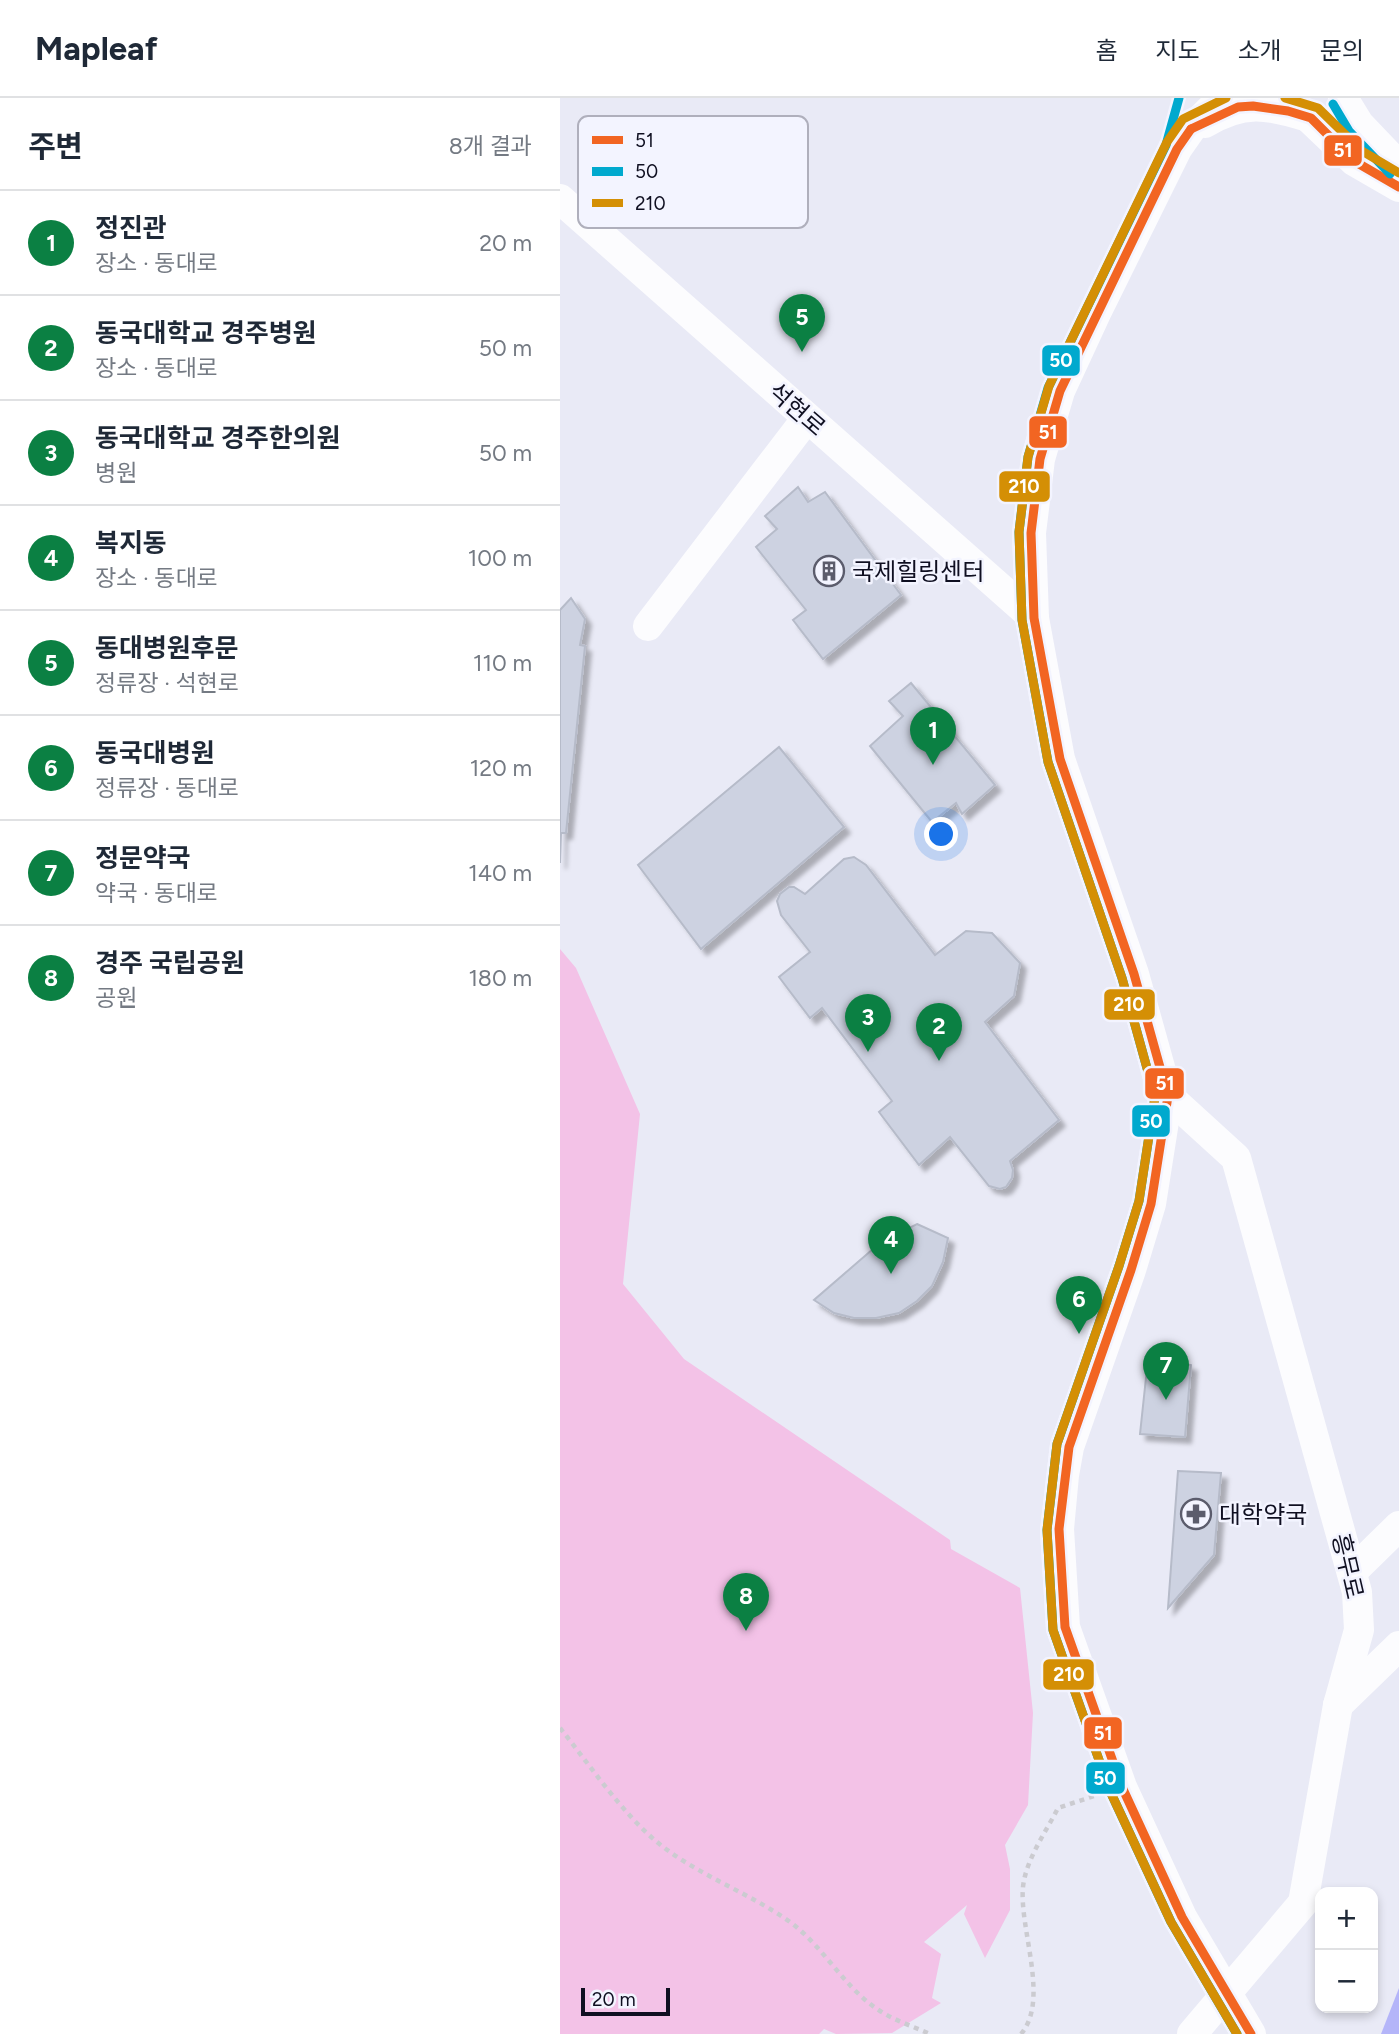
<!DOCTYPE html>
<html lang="ko">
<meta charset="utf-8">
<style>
:root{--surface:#fff;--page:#f2f2f3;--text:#1f2937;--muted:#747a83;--line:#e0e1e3;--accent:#0b8043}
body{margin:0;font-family:Figtree,"Noto Sans KR",sans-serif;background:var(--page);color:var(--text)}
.controls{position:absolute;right:21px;bottom:21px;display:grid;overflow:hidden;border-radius:14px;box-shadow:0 4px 10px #0003}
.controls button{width:63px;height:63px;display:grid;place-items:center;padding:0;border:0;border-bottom:2px solid var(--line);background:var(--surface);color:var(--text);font:35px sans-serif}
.scale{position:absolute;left:21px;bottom:18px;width:89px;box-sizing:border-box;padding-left:7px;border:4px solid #0f0f21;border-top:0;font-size:19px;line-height:24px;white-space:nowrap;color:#0f0f21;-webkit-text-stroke:5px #f3f4ff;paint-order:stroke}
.you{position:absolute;left:382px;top:737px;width:24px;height:24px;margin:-18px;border:5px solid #fff;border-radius:50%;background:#1a73e8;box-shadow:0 0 0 10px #1a73e833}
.badge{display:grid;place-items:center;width:46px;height:46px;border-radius:50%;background:var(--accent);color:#fff;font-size:23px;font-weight:700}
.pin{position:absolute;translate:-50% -58px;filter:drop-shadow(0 2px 4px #0008)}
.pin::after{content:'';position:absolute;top:37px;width:24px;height:21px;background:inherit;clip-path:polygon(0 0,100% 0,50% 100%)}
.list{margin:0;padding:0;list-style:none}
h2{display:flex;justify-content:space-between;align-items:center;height:91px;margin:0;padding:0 28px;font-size:30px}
h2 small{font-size:23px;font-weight:400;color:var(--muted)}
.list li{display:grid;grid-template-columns:46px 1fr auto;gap:21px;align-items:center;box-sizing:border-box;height:105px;padding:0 28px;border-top:2px solid var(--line)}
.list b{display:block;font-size:26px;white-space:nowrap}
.list p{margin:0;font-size:23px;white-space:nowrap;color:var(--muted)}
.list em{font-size:23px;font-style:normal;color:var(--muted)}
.map{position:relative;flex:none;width:839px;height:1936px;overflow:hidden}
header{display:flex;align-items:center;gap:42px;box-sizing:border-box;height:98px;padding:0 35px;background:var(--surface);border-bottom:2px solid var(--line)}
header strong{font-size:33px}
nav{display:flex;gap:38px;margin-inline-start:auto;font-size:24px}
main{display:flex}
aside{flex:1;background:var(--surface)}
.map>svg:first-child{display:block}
.green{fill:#f3c2e7}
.water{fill:#b4b5f9}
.building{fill:#cdd2e1;stroke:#b6bbc9;stroke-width:2;filter:url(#shadow)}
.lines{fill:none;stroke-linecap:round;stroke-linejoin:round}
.path{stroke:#cbcbd0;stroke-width:4.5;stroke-dasharray:5 5;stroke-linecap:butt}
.minor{stroke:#fcfcfe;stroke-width:30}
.bus-1-casing{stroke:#f3f4ff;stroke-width:14}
.bus-2-casing{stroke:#f3f4ff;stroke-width:14}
.bus-3-casing{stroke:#f3f4ff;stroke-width:14}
.bus-1{stroke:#f26522;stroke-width:9}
.bus-2{stroke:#00a9ce;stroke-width:9}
.bus-3{stroke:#d48f05;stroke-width:9}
.labels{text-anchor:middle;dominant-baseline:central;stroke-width:5;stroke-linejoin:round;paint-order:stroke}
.street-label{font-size:24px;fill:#0f0f21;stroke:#f3f4ff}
.poi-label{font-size:24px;fill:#0f0f21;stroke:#f3f4ff;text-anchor:start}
.key{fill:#f3f4ff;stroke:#afafbc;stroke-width:2}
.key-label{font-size:19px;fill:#0f0f21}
.line-badge{stroke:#f3f4ff;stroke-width:2.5}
.badge-label{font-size:19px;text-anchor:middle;font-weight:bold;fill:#fff}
</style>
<header>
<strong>Mapleaf</strong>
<nav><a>홈</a><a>지도</a><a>소개</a><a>문의</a></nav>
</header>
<main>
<aside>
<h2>주변<small>8개 결과</small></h2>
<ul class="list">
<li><span class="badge">1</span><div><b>정진관</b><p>장소 · 동대로</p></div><em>20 m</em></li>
<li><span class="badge">2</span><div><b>동국대학교 경주병원</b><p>장소 · 동대로</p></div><em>50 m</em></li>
<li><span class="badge">3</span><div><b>동국대학교 경주한의원</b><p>병원</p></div><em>50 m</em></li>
<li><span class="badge">4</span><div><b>복지동</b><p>장소 · 동대로</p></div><em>100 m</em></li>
<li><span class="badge">5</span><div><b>동대병원후문</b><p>정류장 · 석현로</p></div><em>110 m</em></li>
<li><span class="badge">6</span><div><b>동국대병원</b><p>정류장 · 동대로</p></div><em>120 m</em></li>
<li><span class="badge">7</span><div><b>정문약국</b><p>약국 · 동대로</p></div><em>140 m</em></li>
<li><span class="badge">8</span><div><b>경주 국립공원</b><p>공원</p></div><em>180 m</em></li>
</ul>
</aside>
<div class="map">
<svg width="839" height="1936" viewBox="0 0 839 1936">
<defs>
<filter id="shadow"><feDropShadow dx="6" dy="6" stdDeviation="2" flood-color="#0004"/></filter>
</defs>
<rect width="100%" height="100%" fill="#e9eaf6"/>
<path class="green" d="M0,851L16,870L80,1016L63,1186L124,1261L390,1442L391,1451L460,1490L473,1615L468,1707L445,1747L450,1771V1812L425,1860L404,1816L407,1807L364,1844L381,1856L372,1900L381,1905L332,1935L276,1936L264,1931L259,1936H0Z"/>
<path class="water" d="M839,1890V1936H821Z"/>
<g class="building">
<path d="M238,389L248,404L265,394L341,497L263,561L233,522L246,512L196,449L217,431L205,418Z"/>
<path d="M11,500L25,521L20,547L25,548L6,735H1L0,765V512Z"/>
<path d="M351,585L435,687L402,716L396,705L372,724L310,648L343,618L329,603Z"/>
<path d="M219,649L284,729L141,851L78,767Z"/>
<path d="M294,759L306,767L375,857L406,833L432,835L460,865L454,898L425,924L499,1022L450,1063L453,1072L452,1080L446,1089L440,1091L429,1088L390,1039L359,1067L319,1014L332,1003L262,910L250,920L219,879L250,854L221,817L217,803L220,796L229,789H234L245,796L284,761Z"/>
<path d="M357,1126L388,1140L383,1164L372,1188L357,1203L339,1215L316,1220H294L274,1215L254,1202L321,1144Z"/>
<path d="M588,1261L631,1267L625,1339L580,1336Z"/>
<path d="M618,1373L661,1375L654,1457L608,1510Z"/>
</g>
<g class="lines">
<g class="path">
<path d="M0,1630C29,1666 62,1715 97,1744C137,1777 188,1794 230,1824C263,1848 283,1888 317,1911C333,1922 352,1928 370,1936"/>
<path d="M461,1936C490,1902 459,1831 463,1789C466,1761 486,1734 498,1710L534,1698"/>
</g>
<g class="minor">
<path d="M662,0L631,31L617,51L537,213L500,293L480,361L471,435L474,520L500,661L574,876L608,998L591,1106L571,1172L509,1349L504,1377L499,1431L505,1529L562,1689L622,1819L691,1936"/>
<path d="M728,0L794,63L839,89"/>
<path d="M783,0L799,26L839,68"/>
<path d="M645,25C683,2 707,6 748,19"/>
<path d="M0,101L474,520"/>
<path d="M88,528L247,320"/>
<path d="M608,998L676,1060L797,1494L799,1532L778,1607L743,1805L632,1936"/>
<path d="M792,1474L839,1428"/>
<path d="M778,1607L839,1548"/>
</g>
<g class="bus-1-casing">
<g id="bus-1">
<path d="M631,31L617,51L500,293L480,361L471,435L474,520L500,661L574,876L608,998L591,1106L571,1172L509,1349L499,1431L505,1529L562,1689L622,1819L691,1936"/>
<path d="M631,31L678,9L693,8L728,13L751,20L794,63L839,89"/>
</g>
</g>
<g class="bus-2-casing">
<g id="bus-2">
<path d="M619,0L606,47L488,290L468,359L459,434L462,522L488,664L562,880L595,999L579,1103L559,1168L497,1346L487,1432L493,1532L550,1693L611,1824L677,1936"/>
<path d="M773,6L789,33L830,76"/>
</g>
</g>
<g class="bus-3-casing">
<g id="bus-3">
<path d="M666,0L623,21L607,44L489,288L468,359L459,434L462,522L488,664L562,880L595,999L579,1103L559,1168L497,1346L487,1432L493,1532L550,1693L611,1824L677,1936"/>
<path d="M725,0L758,10L802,53L839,75"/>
</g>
</g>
<use href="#bus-1" class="bus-1"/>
<use href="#bus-2" class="bus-2"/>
<use href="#bus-3" class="bus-3"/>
</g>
<defs>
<g id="building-ring" transform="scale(1.575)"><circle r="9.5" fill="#f3f4ff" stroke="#5b5c6c" stroke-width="1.5"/><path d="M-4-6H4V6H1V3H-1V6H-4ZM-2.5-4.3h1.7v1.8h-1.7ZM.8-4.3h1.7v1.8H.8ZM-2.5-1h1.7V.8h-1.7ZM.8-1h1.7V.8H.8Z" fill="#5b5c6c"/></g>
<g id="pharmacy-ring" transform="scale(1.575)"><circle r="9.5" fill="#f3f4ff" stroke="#5b5c6c" stroke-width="1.5"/><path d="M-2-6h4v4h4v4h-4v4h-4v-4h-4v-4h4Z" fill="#5b5c6c"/></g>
</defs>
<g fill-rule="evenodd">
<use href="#building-ring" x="269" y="473"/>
<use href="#pharmacy-ring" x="636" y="1416"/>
</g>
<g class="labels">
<g class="street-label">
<text transform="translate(237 311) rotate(41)">석현로</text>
<text transform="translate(788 1468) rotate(77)">흥무로</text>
</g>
<g class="poi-label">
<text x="292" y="473">국제힐링센터</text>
<text x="659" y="1416">대학약국</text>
</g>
</g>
<rect x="18" y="18" width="230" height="112" rx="10" class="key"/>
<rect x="32" y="38" width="31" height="8" fill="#f26522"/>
<rect x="32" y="69" width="31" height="9" fill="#00a9ce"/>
<rect x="32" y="101" width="31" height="8" fill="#d48f05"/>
<g class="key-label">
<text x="75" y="49">51</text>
<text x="75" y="80">50</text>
<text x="75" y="112">210</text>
</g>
<g class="line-badge">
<rect x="763" y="36" width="40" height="33" rx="7" fill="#f26522"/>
<rect x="481" y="246" width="40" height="33" rx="7" fill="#00a9ce"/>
<rect x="468" y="317" width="40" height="34" rx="7" fill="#f26522"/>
<rect x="438" y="372" width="53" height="33" rx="7" fill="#d48f05"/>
<rect x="543" y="890" width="53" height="33" rx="7" fill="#d48f05"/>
<rect x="584" y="969" width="41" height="33" rx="7" fill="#f26522"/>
<rect x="571" y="1006" width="40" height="34" rx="7" fill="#00a9ce"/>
<rect x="482" y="1560" width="53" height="33" rx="7" fill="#d48f05"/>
<rect x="523" y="1618" width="40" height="34" rx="7" fill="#f26522"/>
<rect x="525" y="1663" width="41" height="34" rx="7" fill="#00a9ce"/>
</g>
<g class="badge-label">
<text x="783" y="59">51</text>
<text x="501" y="269">50</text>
<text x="488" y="341">51</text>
<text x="464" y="395">210</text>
<text x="569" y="913">210</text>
<text x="605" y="992">51</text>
<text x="591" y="1030">50</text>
<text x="509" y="1583">210</text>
<text x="543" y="1642">51</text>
<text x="545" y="1687">50</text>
</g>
</svg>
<div class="controls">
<button>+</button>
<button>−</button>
</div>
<div class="scale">20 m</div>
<div class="you"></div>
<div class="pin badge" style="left:373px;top:667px">1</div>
<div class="pin badge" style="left:379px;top:963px">2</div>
<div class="pin badge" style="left:308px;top:954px">3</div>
<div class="pin badge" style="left:331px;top:1176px">4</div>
<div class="pin badge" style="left:242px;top:254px">5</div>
<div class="pin badge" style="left:519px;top:1236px">6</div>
<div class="pin badge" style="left:606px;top:1302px">7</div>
<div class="pin badge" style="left:186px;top:1533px">8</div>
</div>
</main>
